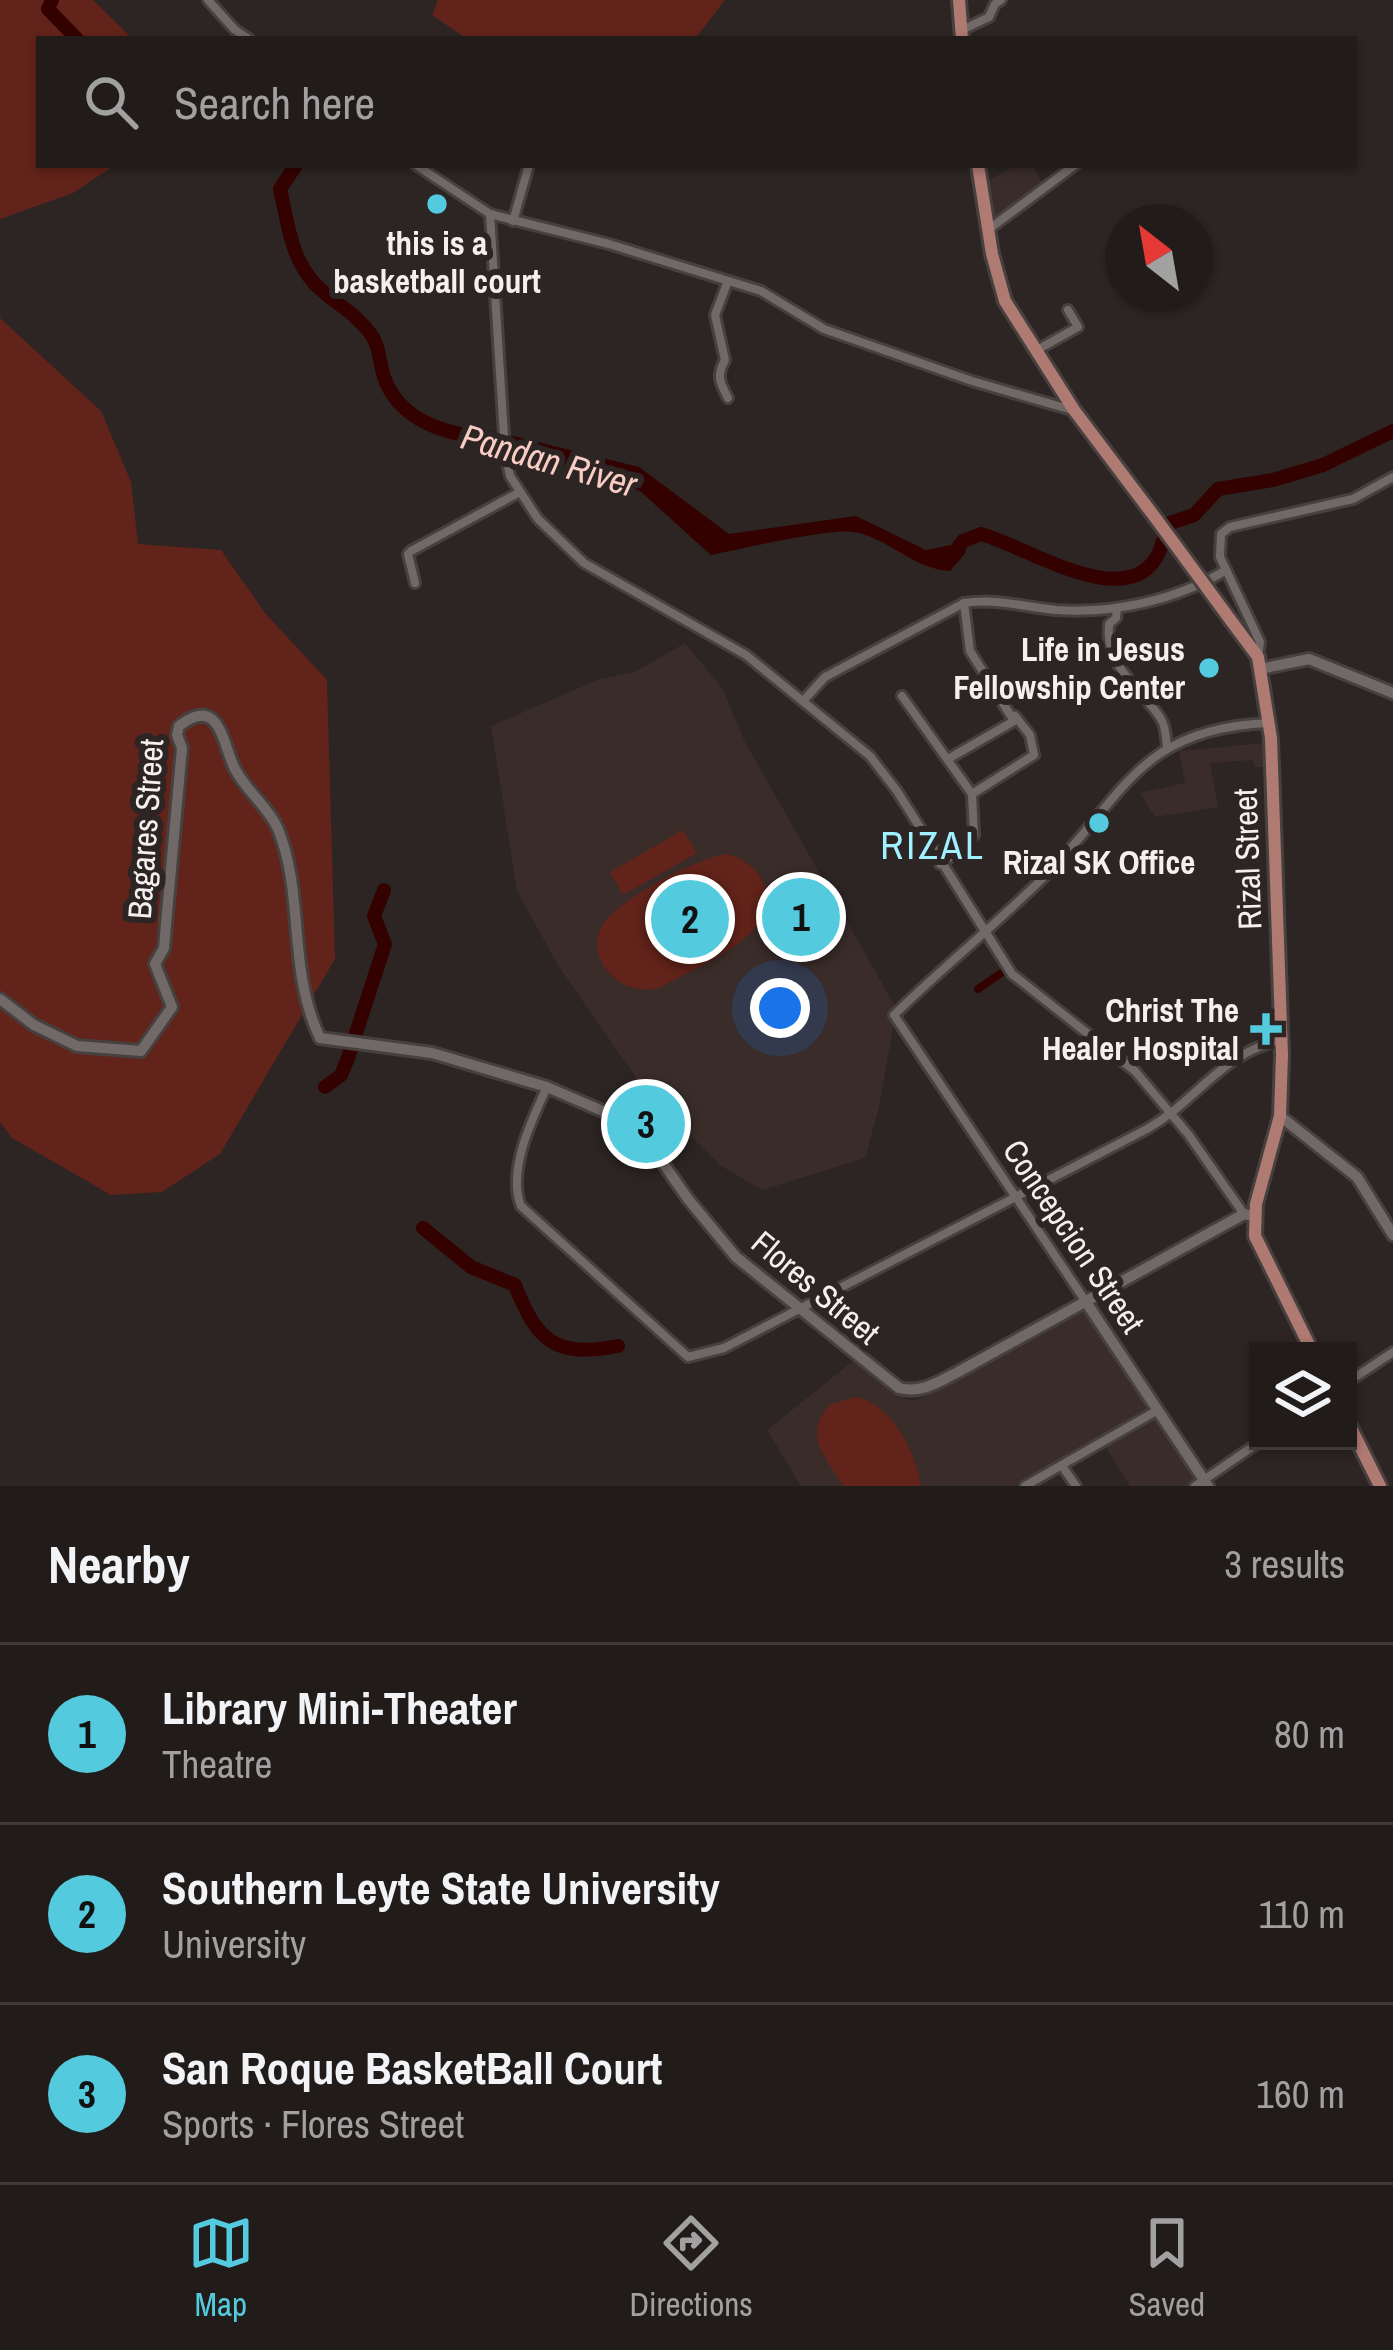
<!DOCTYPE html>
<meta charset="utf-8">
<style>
:root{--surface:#211c1a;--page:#2d2927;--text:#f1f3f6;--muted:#a2a1a2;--line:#3e3a39;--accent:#54cade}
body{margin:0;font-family:"Archivo Narrow",sans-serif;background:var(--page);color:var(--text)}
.controls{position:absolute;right:36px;bottom:36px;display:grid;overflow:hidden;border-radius:0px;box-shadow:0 3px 9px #0004}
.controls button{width:108px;height:108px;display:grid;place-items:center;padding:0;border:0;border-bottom:3px solid var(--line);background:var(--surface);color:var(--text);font:60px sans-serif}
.compass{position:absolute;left:1105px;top:204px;width:108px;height:108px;border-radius:50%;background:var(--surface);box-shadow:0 3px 9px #0004;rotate:329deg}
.you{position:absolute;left:780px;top:1008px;width:42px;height:42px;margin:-30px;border:9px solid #fff;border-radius:50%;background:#1a73e8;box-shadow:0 0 0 18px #1a73e833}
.badge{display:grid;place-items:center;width:78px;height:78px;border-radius:50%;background:var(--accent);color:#111;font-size:39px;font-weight:700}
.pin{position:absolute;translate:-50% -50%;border:6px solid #fff;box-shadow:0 3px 12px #0006}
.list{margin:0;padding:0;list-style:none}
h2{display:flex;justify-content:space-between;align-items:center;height:156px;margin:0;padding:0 48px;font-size:51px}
h2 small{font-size:39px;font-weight:400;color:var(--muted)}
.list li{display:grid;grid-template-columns:78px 1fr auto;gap:36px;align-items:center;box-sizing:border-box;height:180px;padding:0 48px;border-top:3px solid var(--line)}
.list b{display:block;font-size:45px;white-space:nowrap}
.list p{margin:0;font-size:39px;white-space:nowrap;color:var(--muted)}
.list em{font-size:39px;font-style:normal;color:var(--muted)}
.icon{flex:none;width:66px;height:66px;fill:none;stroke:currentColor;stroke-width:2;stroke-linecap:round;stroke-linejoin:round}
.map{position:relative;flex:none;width:1393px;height:1486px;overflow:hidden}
.search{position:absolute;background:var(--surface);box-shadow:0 3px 9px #0004;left:36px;right:36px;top:36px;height:132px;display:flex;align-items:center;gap:30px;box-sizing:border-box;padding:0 42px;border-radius:0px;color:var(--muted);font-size:45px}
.sheet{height:696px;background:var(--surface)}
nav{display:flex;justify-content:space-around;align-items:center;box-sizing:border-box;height:168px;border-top:3px solid var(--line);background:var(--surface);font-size:33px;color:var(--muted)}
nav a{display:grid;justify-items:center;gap:6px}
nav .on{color:var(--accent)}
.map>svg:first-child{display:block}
.built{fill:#3a2c29}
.green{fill:#62231a}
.water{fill:#330200}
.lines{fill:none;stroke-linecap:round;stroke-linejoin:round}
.canal{stroke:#330200;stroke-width:8}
.river{stroke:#330200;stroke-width:14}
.street-casing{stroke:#46403e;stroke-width:14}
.secondary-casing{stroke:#46403e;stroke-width:16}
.primary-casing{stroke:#46403e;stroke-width:18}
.street{stroke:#716967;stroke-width:8}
.secondary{stroke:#716967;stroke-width:10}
.primary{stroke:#af7a71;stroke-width:12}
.primary-bridge-casing{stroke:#46403e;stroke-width:18;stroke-linecap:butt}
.primary-bridge{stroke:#af7a71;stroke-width:12}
.poi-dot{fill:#54cade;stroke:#2c2523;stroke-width:4.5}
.labels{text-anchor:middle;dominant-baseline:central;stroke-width:12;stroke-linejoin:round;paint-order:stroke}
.poi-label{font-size:33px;font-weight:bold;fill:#f5f0ef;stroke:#2c2523}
.street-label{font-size:33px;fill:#f5f0ef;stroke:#2c2523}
.water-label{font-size:36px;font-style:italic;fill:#f9ccc4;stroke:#2c2523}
.quarter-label{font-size:39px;letter-spacing:3px;fill:#a0f0ff;stroke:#2c2523}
</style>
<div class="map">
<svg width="1393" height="1486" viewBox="0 0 1393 1486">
<rect width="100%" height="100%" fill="#2c2523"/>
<g class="built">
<path d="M1017,165H1032L1043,183L995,218L989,180Z"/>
<path d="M685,643L722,688L745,742L896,1008L889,1013L894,1022L879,1107L865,1158L762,1190L721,1166L646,1092L559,967L517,891L491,726L600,679L635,672Z"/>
<path d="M1265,743L1267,767H1254L1253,760L1210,763L1218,807L1155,817L1140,793L1185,783L1179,751Z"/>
<path d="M1085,1309L1153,1409L1015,1486H801L767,1430L853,1361L907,1400H917Z"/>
<path d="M1157,1415L1199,1479L1189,1486H1130L1105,1446Z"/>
</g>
<g class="green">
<path d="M0,0H93L133,39H39V165H115L73,193L0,219Z"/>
<path d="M438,0H725L695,39H467L432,15Z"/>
<path d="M0,318L101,411L131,482L138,544L221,550L265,613L327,680L335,959L220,1154L162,1192L111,1195L12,1138L0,1122Z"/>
<path d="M683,830L697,853L623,895L610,872Z"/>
<path d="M727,854C743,858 756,867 763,882C788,933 696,967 661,987C628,999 586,966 600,930C611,902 699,857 727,854Z"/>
<path d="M857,1397C893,1405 917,1456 921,1486H844C826,1459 801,1432 831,1404Z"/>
</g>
<path class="water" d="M477,427L639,467L729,534L856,516L926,550L951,545L960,534L966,552L950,571C911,568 891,539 854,532C828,528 742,549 711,555L640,491L520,450L472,443Z"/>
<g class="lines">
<path class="canal" d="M978,989L1007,969"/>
<g class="river">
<path d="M52,0L48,9L77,39"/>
<path d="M296,165L280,189C288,222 290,257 315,284C332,302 355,312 370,333C380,346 379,362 384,377C399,421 447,435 489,438"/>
<path d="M954,556L963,541L981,534C1023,545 1123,612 1156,558C1162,548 1165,534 1170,523L1194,515L1218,489L1273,480L1323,465L1393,431"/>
<path d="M325,1087L341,1075L348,1058L385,944L374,916L384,890"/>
<path d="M423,1228L471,1267L515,1285C537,1342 556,1358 618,1346"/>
</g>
<g class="street-casing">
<g id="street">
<path d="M208,0L235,30L249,39"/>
<path d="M962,30L989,17L995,4L1001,0"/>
<path d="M416,165L490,214L609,244L761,291L824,329L972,381L1072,410"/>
<path d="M490,214L505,452L510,476L538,519L584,563L746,655L870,756L897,791L1012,974L1135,1071L1188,1134L1244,1214"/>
<path d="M513,221L529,165"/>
<path d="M989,229L1075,165"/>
<path d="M1037,350L1078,327L1068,310"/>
<path d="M728,398C720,383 716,376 725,360L715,315L728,281"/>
<path d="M415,583L408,554L411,551L520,492"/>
<path d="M1117,608L1116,618L1109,624C1104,667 1141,687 1161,719C1166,727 1166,738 1167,748"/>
<path d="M1258,656L1260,642L1220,557L1221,534L1230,527L1353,499L1393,477"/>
<path d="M902,696L972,794L974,835L964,848L940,864"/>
<path d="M804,700L825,677L964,603"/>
<path d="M948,759L1014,721L970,651L964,603C997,598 1024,607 1056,610C1114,614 1177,600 1226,570"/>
<path d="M972,794L1034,755L1030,735L1015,716"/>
<path d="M547,1087C532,1119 507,1171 521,1206L688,1357L724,1348L1147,1129C1199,1099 1220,1054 1281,1040"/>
<path d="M1086,1302L894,1015C942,968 995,925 1043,878C1124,798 1136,729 1268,723"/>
<path d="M1348,1382L1393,1352"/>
<path d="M1062,1466L1076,1486"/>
<path d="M1025,1486L1158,1410"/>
<path d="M1195,1486L1261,1441"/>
</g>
</g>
<g class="secondary-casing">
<g id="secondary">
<path d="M1260,669L1309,659L1393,693"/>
<path d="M0,999L34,1025L77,1046L141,1051L172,1007L155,964L164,948L166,924L182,748L177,735L179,726C220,694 222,743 235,769C246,791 268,806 278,829C305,896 287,969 320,1038L432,1053L547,1087L621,1119L647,1140L688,1199L736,1257L899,1388C921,1394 938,1382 958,1372L1244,1214L1253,1216"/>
<path d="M1280,1116L1357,1177L1393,1235"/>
<path d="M1086,1302L1208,1486"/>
</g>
</g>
<g class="primary-casing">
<g id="primary">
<path d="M959,0L962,39"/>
<path d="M978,165L992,254L1005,301L1074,410L1157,520"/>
<path d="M1232,622L1258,657L1271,738L1282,1055L1280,1116L1256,1204L1255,1236L1312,1351"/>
<path d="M1348,1422L1380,1486"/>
</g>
</g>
<use href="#street" class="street"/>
<use href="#secondary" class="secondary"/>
<use href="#primary" class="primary"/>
<g class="primary-bridge-casing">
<path id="primary-bridge" d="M1157,520L1232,622"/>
</g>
<use href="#primary-bridge" class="primary-bridge"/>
</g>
<g class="poi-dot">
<circle cx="437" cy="204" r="12"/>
<circle cx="1209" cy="668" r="12"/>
<circle cx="1099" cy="823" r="12"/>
<path d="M1260 1011h12v12h12v12h-12v12h-12v-12h-12v-12h12z"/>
</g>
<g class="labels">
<g class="poi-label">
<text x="437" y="243">this is a<tspan x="437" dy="38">basketball court</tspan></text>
<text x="1185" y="649" text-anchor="end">Life in Jesus<tspan x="1185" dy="38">Fellowship Center</tspan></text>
<text x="1099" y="862">Rizal SK Office</text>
<text x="1239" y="1010" text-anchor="end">Christ The<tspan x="1239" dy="38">Healer Hospital</tspan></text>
</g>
<g class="street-label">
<text transform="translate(145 829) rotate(-86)">Bagares Street</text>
<text transform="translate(1247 859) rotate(-92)">Rizal Street</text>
<text transform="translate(1074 1236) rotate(56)">Concepcion Street</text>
<text transform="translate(816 1287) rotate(40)">Flores Street</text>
</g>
<g class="water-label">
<text transform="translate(549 460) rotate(16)">Pandan River</text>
</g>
<g class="quarter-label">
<text x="933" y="845">RIZAL</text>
</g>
</g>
</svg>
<div class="controls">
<button><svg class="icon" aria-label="layers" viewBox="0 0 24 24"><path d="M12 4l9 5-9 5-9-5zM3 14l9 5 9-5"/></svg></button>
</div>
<svg class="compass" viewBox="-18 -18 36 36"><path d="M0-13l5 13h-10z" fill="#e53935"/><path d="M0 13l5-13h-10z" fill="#a2a1a2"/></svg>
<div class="you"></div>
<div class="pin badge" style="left:801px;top:917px">1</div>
<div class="pin badge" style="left:690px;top:919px">2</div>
<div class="pin badge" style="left:646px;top:1124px">3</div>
<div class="search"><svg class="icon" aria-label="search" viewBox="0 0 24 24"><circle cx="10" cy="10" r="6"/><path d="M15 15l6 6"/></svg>Search here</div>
</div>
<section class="sheet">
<h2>Nearby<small>3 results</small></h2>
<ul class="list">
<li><span class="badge">1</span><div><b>Library Mini-Theater</b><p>Theatre</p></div><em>80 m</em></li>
<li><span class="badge">2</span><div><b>Southern Leyte State University</b><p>University</p></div><em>110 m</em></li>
<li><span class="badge">3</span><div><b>San Roque BasketBall Court</b><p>Sports · Flores Street</p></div><em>160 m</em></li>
</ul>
</section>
<nav>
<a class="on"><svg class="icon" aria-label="map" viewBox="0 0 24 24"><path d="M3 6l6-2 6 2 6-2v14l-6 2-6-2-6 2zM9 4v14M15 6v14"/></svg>Map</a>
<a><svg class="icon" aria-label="directions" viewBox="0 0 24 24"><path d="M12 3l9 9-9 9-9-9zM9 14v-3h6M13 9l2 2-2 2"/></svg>Directions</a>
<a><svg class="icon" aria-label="saved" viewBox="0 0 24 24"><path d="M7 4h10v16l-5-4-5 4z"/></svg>Saved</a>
</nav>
